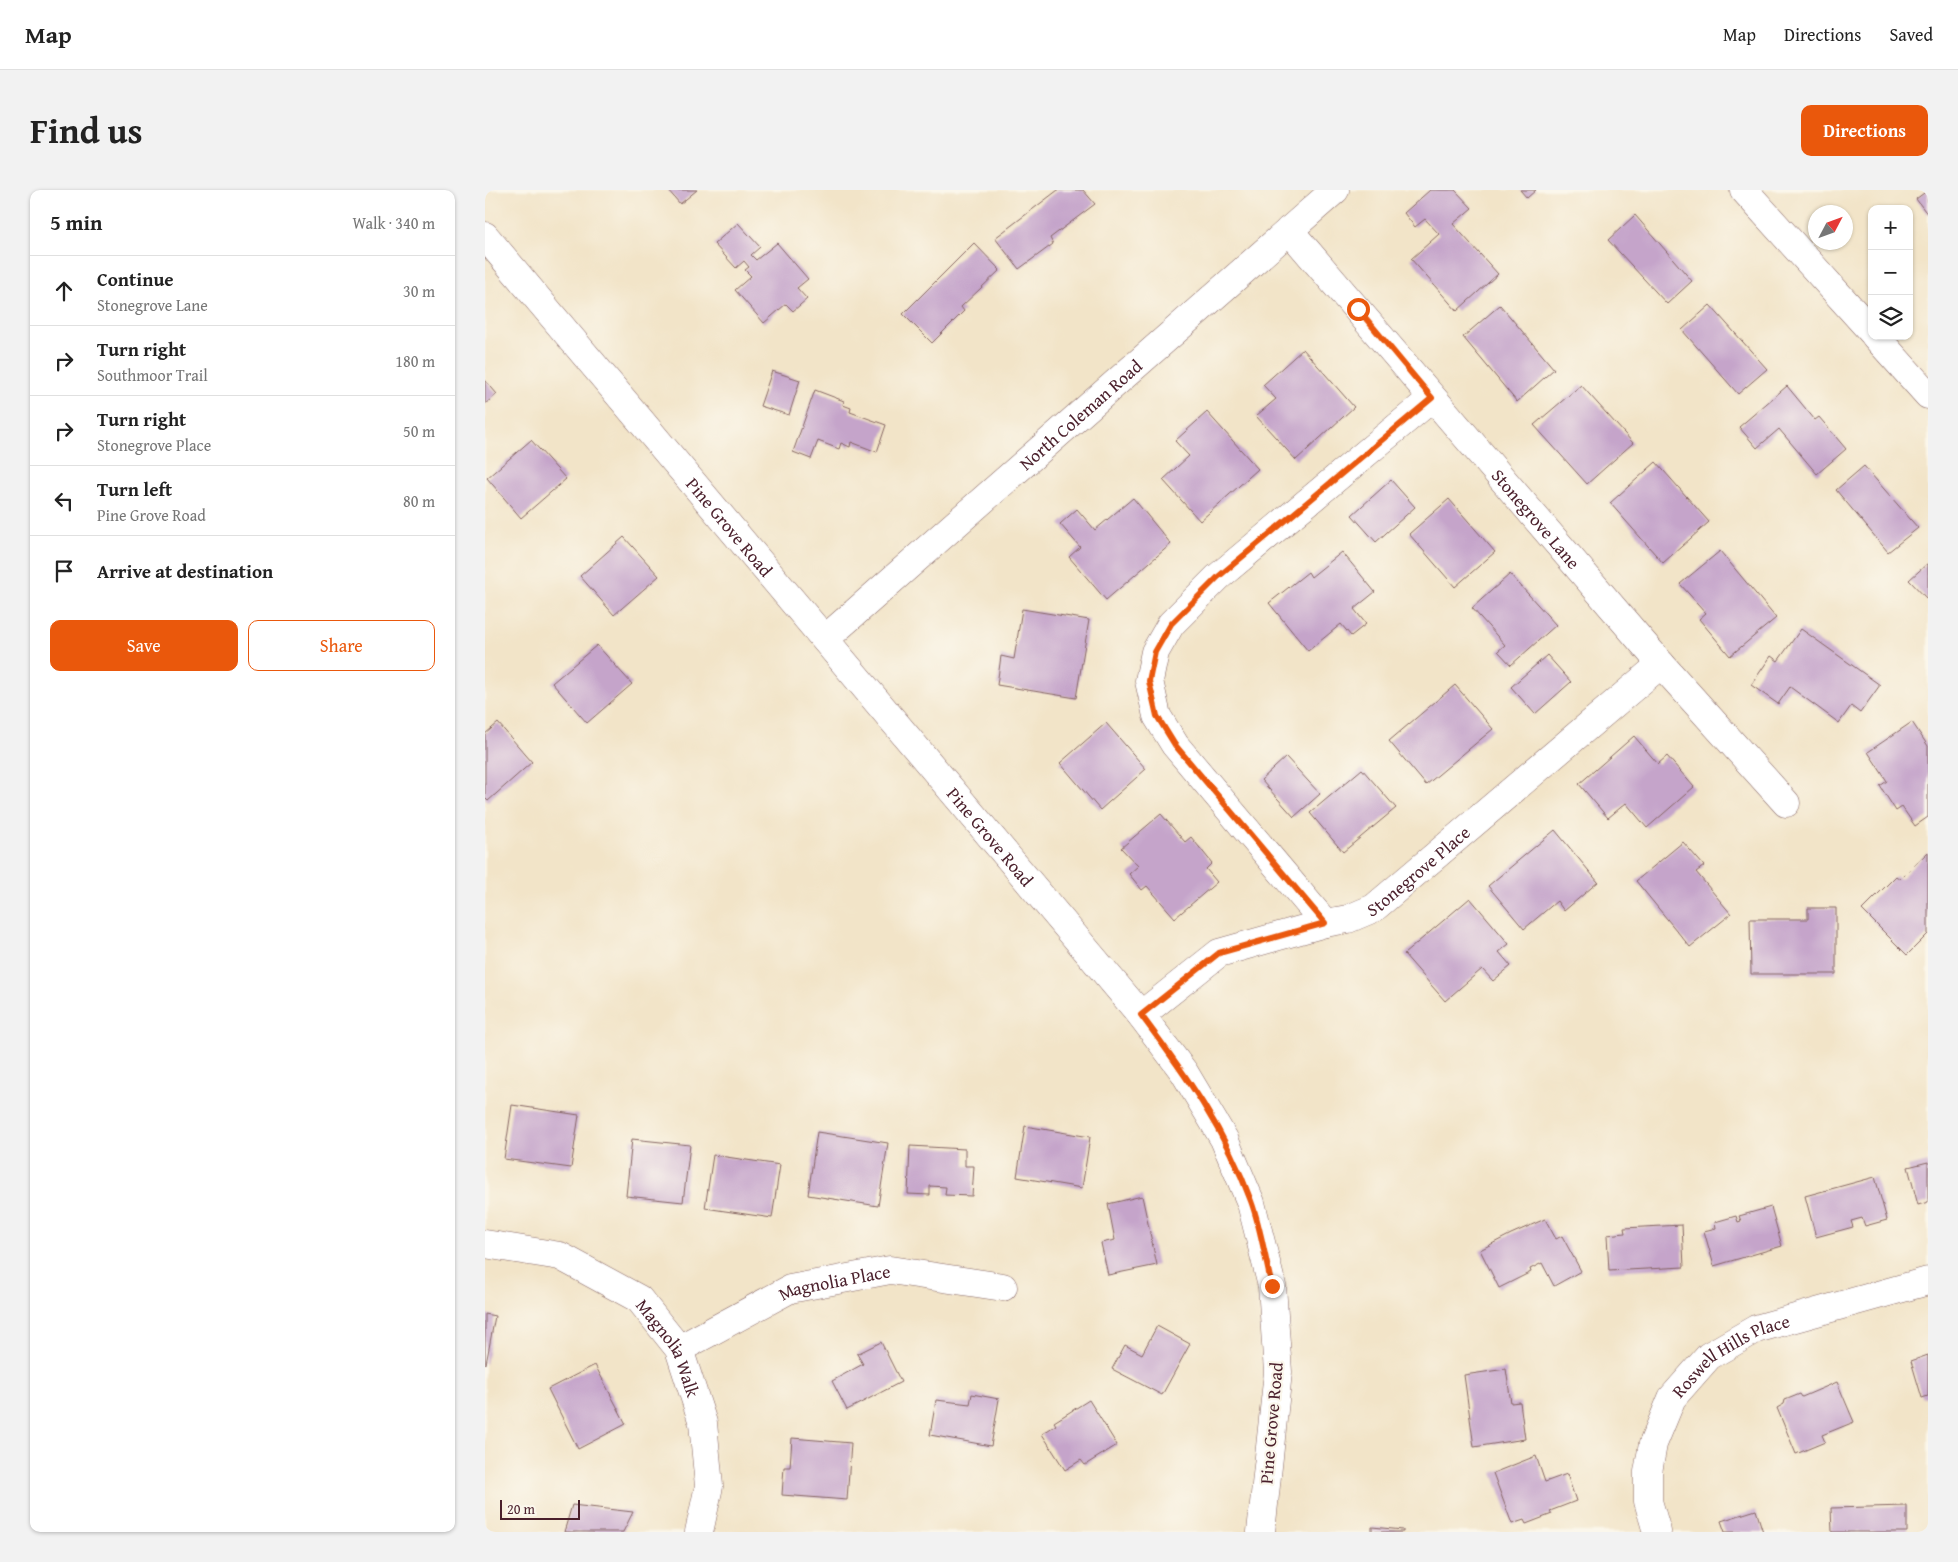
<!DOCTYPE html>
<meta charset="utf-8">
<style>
:root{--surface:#fff;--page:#f2f2f2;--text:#222;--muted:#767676;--line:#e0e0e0;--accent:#ea580c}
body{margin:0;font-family:"Gentium Book Plus",serif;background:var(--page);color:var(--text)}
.controls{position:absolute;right:15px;top:15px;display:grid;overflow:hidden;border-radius:10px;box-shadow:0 1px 4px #0004}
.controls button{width:45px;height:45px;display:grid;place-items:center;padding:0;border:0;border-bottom:1px solid var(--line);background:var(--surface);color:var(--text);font:25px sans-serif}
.compass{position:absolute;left:1323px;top:15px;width:45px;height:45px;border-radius:50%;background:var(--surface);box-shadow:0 1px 4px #0004;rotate:49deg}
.scale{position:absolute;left:15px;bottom:12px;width:80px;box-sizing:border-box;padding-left:5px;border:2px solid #4a1f2b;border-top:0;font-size:14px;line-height:18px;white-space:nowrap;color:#4a1f2b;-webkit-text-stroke:4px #fbf7ec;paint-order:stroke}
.stop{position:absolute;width:15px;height:15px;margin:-11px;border:4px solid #ea580c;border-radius:50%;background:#fff}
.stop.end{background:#ea580c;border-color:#fff;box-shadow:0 1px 5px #0008}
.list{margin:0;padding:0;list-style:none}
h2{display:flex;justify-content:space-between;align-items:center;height:65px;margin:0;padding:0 20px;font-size:21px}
h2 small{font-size:16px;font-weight:400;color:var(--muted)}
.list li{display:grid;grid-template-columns:32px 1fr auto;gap:15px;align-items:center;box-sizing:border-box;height:70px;padding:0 20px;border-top:1px solid var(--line)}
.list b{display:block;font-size:19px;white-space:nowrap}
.list p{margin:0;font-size:16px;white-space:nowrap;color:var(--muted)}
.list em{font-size:16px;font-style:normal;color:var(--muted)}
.actions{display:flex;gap:10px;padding:15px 20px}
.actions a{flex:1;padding:11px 0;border:1px solid var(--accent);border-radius:10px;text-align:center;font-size:18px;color:var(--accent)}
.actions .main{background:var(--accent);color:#fff}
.icon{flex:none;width:28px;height:28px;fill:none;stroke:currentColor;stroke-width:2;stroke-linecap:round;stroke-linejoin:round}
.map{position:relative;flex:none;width:1443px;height:1342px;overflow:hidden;border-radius:10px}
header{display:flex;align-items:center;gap:30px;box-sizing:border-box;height:70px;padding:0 25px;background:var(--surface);border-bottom:1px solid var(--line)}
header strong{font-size:24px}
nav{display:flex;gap:28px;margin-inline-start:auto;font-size:18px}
.intro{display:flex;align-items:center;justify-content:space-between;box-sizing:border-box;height:120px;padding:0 30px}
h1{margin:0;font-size:35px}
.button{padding:12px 22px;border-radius:10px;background:var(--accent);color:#fff;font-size:18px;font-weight:700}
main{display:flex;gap:30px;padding:0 30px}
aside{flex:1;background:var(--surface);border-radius:10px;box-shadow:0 1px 4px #0004}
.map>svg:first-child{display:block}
.building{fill:#c5a4ca}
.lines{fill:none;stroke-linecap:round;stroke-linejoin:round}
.street-casing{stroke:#856462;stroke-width:29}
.secondary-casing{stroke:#856462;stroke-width:29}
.street{stroke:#fff;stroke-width:28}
.secondary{stroke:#fff;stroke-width:28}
.route{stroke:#ea580c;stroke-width:6}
.labels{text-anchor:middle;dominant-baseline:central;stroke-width:4.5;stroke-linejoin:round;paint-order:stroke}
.street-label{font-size:18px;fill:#4a1f2b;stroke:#fbf7ec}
</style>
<header>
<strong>Map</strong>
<nav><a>Map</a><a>Directions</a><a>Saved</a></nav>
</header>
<div class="intro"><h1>Find us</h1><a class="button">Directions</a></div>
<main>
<aside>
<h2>5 min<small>Walk · 340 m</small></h2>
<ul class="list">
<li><svg class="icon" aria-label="ahead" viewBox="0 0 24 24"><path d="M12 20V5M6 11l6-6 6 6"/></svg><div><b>Continue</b><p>Stonegrove Lane</p></div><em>30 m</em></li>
<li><svg class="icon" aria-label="right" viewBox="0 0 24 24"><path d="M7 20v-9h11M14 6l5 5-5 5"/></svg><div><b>Turn right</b><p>Southmoor Trail</p></div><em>180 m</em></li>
<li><svg class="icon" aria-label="right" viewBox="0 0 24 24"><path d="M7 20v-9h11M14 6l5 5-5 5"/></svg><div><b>Turn right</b><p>Stonegrove Place</p></div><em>50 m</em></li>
<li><svg class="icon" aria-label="left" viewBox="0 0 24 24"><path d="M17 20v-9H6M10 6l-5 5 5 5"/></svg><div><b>Turn left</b><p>Pine Grove Road</p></div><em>80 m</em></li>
<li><svg class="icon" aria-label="arrive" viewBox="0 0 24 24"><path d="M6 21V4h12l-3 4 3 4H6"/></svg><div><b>Arrive at destination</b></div></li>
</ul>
<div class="actions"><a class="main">Save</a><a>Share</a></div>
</aside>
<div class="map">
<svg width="1443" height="1342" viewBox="0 0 1443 1342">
<rect width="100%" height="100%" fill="#fbf7ec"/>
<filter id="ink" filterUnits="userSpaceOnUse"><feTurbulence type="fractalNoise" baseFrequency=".02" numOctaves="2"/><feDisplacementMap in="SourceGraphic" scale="10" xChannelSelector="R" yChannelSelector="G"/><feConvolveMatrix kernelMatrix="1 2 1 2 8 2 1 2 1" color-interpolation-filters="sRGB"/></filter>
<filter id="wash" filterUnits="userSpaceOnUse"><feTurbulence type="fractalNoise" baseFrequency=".0096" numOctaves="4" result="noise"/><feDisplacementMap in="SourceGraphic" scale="20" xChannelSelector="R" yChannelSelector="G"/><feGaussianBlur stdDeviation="1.12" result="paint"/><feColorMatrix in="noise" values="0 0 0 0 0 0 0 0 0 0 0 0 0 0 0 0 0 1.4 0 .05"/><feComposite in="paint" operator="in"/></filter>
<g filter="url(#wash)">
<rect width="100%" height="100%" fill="#f2e4c8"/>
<g id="blocks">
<g class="building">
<path d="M183,0H212L195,14Z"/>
<path d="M573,0H598L610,14L565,48L568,54L534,79L510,48Z"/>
<path d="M945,0H970L987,18L968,34L1013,84L972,121L926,69L954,44L940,29L930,37L919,23Z"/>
<path d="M1035,0H1051L1042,8Z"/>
<path d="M1443,0V25L1431,9Z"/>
<path d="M1150,25L1207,91L1182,114L1123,50Z"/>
<path d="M253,33L275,57L266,65L271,70L292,53L323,89L312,98L322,109L308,121L301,114L279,133L250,100L266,86L260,80L264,77L259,71L251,78L229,54Z"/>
<path d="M489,53L515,80L476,117L479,121L447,153L418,124Z"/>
<path d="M1015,115L1069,179L1032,212L978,147Z"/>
<path d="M1225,115L1282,179L1253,204L1197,140Z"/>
<path d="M818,159L869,217L811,270L771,226L791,209L778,195Z"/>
<path d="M287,181L315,190L304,225L275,216Z"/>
<path d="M0,190L12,204L0,214Z"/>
<path d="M1096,195L1148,253L1102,294L1049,235Z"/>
<path d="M1302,196L1330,230L1334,227L1361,259L1332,284L1294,239L1272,258L1254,237Z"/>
<path d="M330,200L359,211L358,215L366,218L365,222L401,235L392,262L366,252L365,257L356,253L354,259L333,251L326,269L308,262Z"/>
<path d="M722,222L773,279L715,331L678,290L704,266L690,251Z"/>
<path d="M46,250L81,289L36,328L2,288Z"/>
<path d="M1171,272L1224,332L1178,373L1125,313Z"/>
<path d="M1379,276L1433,338L1403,362L1351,300Z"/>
<path d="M906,290L930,317L891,352L867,325Z"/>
<path d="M648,308L686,354L621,410L584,367L595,357L575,334L592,319L610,340Z"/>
<path d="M964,309L1010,362L970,397L924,344Z"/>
<path d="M139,347L174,386L129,425L95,386Z"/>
<path d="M1235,361L1291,428L1245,466L1214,429L1221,423L1195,394Z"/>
<path d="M857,362L890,402L869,419L881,434L866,446L856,434L823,461L784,413L823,382L826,387Z"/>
<path d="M1443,373V410L1424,390Z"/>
<path d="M1025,384L1071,435L1026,475L1013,461L1020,455L987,418Z"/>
<path d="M537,419L604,430L591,508L512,495L516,466L529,469Z"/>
<path d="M1316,439L1395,495L1375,523L1366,516L1354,533L1305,497L1293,514L1266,495L1286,466L1293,471Z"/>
<path d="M112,455L147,494L102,533L67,493Z"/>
<path d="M1062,465L1086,492L1050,524L1026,497Z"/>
<path d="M970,495L1008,539L941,595L904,551Z"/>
<path d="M1427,532L1443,556V627L1430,636L1417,617L1411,621L1395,596L1402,591L1383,562Z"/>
<path d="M13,533L47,572L3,611L0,608V544Z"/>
<path d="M621,533L661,579L615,620L575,573Z"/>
<path d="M1149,546L1173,574L1182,566L1209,597L1162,638L1141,613L1123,628L1094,594Z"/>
<path d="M801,567L835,604L809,627L776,590Z"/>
<path d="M877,579L911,618L858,662L825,623Z"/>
<path d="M676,624L700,652L706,647L727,673L721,679L732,692L690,728L662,696L657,700L644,684L653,676L636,658Z"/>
<path d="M1070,640L1113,692L1079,721L1072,711L1039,739L1003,696Z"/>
<path d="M1198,652L1219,676L1211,682L1246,724L1205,757L1151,691Z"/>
<path d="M1443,662V744L1422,765L1377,720L1411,686L1415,689Z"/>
<path d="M985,708L1024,754L1014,762L1026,776L1008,791L997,779L960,811L919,764Z"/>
<path d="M1323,718H1351V784H1266L1265,729H1323Z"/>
<path d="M27,915L94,925L86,978L19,969Z"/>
<path d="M540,936L605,947L597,998L532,987Z"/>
<path d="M332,942L403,953L393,1016L323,1005Z"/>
<path d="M147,949L205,955L198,1012L141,1006Z"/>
<path d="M425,956L480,959V976H489L487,1006L460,1005L461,997L445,996V1005L423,1004Z"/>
<path d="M228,965L295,975L287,1028L220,1018Z"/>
<path d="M1443,972V1012L1433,1015L1423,977Z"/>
<path d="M1390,987L1402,1030L1380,1036L1377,1028L1366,1031L1368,1037L1331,1047L1320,1006Z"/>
<path d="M657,1006L672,1075L623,1085L616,1053L630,1050L623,1014Z"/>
<path d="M1286,1017L1297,1056L1229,1076L1219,1041L1231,1038L1230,1032L1251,1026L1253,1032L1256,1031L1254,1026Z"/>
<path d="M1060,1029L1071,1049L1077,1046L1096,1081L1069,1096L1057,1073L1045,1079L1046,1082L1014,1098L995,1060L1026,1044Z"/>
<path d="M1197,1035L1199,1077L1124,1081L1122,1045L1140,1043L1139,1038Z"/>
<path d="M0,1124L10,1126L1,1174L0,1173Z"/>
<path d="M672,1136L705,1154L677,1205L627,1179L640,1155L657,1164Z"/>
<path d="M396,1152L416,1192L362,1220L347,1191L378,1174L372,1164Z"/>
<path d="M1443,1165V1206L1437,1208L1426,1171Z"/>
<path d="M110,1175L141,1234L93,1259L63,1199Z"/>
<path d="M1021,1179L1026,1213L1035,1212L1040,1249L989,1257L979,1185Z"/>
<path d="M1352,1192L1369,1232L1337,1245L1340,1252L1311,1264L1292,1218L1299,1214L1300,1210L1315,1204L1317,1207Z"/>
<path d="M487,1204L514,1209L506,1256L445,1245L451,1210L485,1214Z"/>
<path d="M604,1210L632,1255L600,1275L596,1270L580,1280L557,1244L571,1235L569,1232Z"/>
<path d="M307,1248L366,1253L362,1310L297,1305L299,1277H305Z"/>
<path d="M1051,1266L1060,1292L1082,1284L1091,1311L1065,1321L1067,1324L1041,1334L1039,1330L1027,1334L1008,1283Z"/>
<path d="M87,1315L148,1322L138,1342H79Z"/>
<path d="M1422,1316V1342H1347L1346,1318Z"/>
<path d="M1271,1320L1278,1342H1240L1236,1331Z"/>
<path d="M887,1337L918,1340V1342H887Z"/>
</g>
</g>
</g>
<g filter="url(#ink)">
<use href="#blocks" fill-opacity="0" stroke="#856462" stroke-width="1"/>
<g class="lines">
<g class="street-casing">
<g id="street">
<path d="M1259,0L1387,142"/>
<path id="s1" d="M804,40L1176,474L1301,613"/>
<path d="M1390,146L1443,205"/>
<path id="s2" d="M340,449L850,0"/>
<path d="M840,733L690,555L672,526L664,491L670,462L686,434L733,387L947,208"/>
<path id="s3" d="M656,825L734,763L840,733L863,729L889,718L1176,474"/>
<path id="s4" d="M0,1054L75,1066L154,1109L194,1159L218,1233L224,1296L214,1342"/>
<path id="s5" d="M194,1159L305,1099L405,1080L518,1097"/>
<path id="s6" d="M1172,1342L1163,1311V1282L1168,1254L1187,1208L1224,1166L1271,1139L1443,1091"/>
</g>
</g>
<g class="secondary-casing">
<g id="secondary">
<path id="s7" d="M0,46L656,825L699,882L739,949L766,1013L787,1096L793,1182L776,1342"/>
</g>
</g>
<use href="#street" class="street"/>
<use href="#secondary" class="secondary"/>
</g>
</g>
<g class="lines" filter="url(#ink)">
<path class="route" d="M787,1096C780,1069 776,1038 766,1011C740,940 701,885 656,825L734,763L840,733L690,555L672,526L664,491L670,462L686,434L733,387L947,208L873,119"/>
</g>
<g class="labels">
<g class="street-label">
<text stroke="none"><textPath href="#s2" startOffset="340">North Coleman Road</textPath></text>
<text stroke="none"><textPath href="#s1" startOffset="380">Stonegrove Lane</textPath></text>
<text stroke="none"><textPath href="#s7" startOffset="380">Pine Grove Road</textPath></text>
<text stroke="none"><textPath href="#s7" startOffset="785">Pine Grove Road</textPath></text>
<text stroke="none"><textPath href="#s3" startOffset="319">Stonegrove Place</textPath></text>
<text stroke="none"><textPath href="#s5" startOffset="171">Magnolia Place</textPath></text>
<text stroke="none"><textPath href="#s4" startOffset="224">Magnolia Walk</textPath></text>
<text stroke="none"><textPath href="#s6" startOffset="214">Roswell Hills Place</textPath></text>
<text transform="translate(786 1233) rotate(-85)">Pine Grove Road</text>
</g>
</g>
</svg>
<div class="controls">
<button>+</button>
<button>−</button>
<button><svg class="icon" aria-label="layers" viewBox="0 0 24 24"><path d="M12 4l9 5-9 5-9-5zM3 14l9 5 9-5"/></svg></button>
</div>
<svg class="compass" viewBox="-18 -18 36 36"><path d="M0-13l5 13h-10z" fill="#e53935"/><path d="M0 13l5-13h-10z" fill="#767676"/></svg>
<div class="scale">20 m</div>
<div class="stop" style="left:873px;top:119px"></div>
<div class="stop end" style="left:787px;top:1096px"></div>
</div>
</main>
